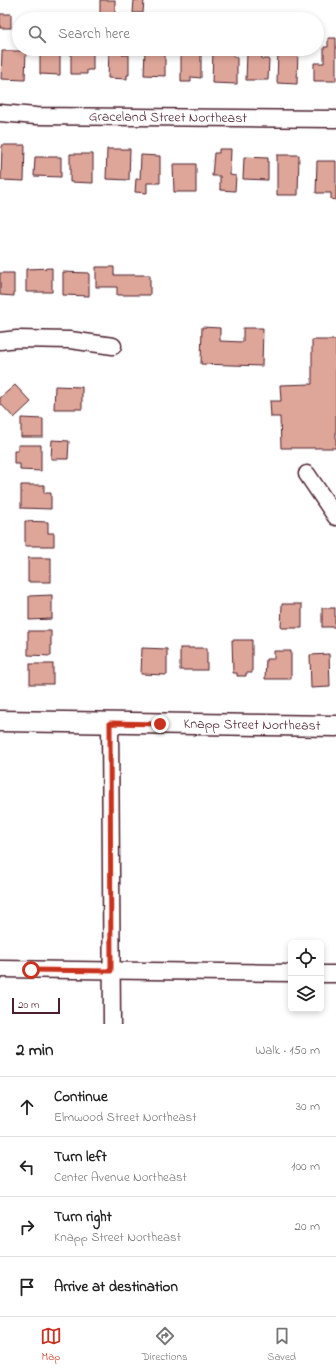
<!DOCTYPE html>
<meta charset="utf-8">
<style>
:root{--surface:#fff;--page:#f6f6f6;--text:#222;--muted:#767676;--line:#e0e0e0;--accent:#c8321e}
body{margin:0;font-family:"Indie Flower",sans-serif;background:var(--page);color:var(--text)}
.controls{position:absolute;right:12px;bottom:12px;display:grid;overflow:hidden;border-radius:6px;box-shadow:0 2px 6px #0003}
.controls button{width:36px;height:36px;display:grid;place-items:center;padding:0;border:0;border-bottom:1px solid var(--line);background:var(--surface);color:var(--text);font:20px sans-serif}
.scale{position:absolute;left:12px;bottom:10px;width:48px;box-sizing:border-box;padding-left:4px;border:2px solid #4a1f2b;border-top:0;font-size:11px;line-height:14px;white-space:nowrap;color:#4a1f2b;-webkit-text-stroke:3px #fff;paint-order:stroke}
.stop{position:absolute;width:12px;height:12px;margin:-9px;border:3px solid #c8321e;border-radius:50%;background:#fff}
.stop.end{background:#c8321e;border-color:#fff;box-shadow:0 1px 4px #0008}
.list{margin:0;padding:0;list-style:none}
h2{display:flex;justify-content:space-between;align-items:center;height:52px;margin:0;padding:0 16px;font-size:17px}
h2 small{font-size:13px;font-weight:400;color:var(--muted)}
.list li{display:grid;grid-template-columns:26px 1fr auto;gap:12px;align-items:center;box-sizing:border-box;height:60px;padding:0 16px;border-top:1px solid var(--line)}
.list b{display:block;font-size:15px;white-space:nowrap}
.list p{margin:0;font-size:13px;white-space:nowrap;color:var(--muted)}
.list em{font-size:13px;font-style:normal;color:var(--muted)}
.icon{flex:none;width:22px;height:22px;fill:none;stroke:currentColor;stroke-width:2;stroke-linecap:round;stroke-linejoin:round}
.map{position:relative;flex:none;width:336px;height:1024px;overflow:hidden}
.search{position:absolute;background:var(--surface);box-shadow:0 2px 6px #0003;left:12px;right:12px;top:12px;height:44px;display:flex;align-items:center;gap:10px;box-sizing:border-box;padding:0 14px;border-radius:22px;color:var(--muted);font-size:15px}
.sheet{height:292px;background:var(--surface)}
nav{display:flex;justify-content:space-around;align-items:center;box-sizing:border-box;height:56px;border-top:1px solid var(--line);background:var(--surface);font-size:11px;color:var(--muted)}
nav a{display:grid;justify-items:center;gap:2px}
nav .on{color:var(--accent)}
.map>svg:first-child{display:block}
.building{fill:#dea599;stroke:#4a1f2b}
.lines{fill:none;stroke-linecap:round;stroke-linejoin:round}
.minor-casing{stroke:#4a1f2b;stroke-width:19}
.tertiary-casing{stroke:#4a1f2b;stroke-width:23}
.minor{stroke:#fff;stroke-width:16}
.tertiary{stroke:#fff;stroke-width:20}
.route{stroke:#c8321e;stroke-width:5}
.labels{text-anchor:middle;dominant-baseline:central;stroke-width:4;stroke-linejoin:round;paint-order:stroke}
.street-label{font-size:14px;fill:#4a1f2b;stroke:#fff}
</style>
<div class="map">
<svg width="336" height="1024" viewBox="0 0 336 1024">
<rect width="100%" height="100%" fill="#fff"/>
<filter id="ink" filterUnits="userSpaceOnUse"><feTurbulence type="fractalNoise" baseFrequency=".025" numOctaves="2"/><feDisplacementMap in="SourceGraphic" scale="8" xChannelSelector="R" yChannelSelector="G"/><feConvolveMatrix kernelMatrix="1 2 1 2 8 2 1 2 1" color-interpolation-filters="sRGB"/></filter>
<g filter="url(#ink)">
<g class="building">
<rect x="100" y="0" width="15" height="14"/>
<path d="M134,0H144L143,13H133Z"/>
<rect x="0" y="14" width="11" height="14"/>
<path d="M328,38H336V81H314V63H324V47H328Z"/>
<path d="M40,49L60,50V75L40,74Z"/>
<path d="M71,49H86V51H93V70H87V74H71Z"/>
<path d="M109,49H122V55H129V75H127V79L108,78Z"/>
<path d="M145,49H165V76L144,75Z"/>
<path d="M181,49H201V78L191,77V82H181Z"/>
<path d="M213,49H233V57H237V84L212,83Z"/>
<path d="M278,49H298L297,84L277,83Z"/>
<path d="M2,51H26L25,80L1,79Z"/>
<path d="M247,53H262V59H269L268,80H246Z"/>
<path d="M2,145H25L24,181L1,180Z"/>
<path d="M107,149H130L129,180L106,179Z"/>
<path d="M219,149H231L230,175L236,176L235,191L220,190V176H212L214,153H219Z"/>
<path d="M70,154H93V183L70,182Z"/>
<path d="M141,155L160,156V183H147V193L135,192L136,179H140Z"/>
<path d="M277,155H299L298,195H277Z"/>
<path d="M35,157H61V177L34,176Z"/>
<path d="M244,157L268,158V180L243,179Z"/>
<path d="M317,161H336V200L331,199V193H316Z"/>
<path d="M173,164H196V192H174Z"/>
<path d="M96,267H114V275H150V295H117V287H96Z"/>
<path d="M52,268V292H26V269Z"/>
<path d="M63,272L89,273V296L63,295Z"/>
<path d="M0,273H14V296L0,295Z"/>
<path d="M202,327L220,328V341L243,342V328H263L262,366L201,364Z"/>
<path d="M312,340H336V448H281L280,417H271L270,401H281L280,385L312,384Z"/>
<path d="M15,385L31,402L14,418L0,403V398Z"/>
<path d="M55,386L82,387V409H54Z"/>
<path d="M21,418L43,419V437H21Z"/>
<path d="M52,440L69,441L68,459H51Z"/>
<path d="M18,445H41V471L20,470V464H14V451H18Z"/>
<path d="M21,485H44V493H51V509L21,508Z"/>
<path d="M25,521L48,522V533H54V546H25Z"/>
<rect x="28" y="558" width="23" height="24"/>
<path d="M52,595V619L29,620V596Z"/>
<path d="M282,604H302V628H281Z"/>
<rect x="322" y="608" width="13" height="19"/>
<path d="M28,631H51V656L28,655Z"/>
<path d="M232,640H252V673H246V676H237V673H233Z"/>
<path d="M142,648L167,649V675L141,674Z"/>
<rect x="180" y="648" width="27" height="22"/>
<path d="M274,651H291V679H265L266,659H274Z"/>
<path d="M329,654L330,687L311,688L310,655Z"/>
<rect x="30" y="664" width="23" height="20"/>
</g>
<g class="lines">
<g class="minor-casing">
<g id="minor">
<path id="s1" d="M0,113L36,116L336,119"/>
<path d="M0,341L17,339L70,340L113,346"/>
<path d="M307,474L336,517"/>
<path d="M110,723L112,1024"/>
<path d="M0,969L291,973"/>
<path d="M321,974H336"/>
</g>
</g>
<g class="tertiary-casing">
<g id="tertiary">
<path id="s2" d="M0,721L336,726"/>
</g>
</g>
<use href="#minor" class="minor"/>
<use href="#tertiary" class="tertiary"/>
</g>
</g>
<g class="lines" filter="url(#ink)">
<path class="route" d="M31,970L111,971L110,723L160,724"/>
</g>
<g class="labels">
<g class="street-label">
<text stroke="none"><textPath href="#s1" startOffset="168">Graceland Street Northeast</textPath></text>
<text stroke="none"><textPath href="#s2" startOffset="252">Knapp Street Northeast</textPath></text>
</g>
</g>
</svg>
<div class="controls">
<button><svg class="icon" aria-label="locate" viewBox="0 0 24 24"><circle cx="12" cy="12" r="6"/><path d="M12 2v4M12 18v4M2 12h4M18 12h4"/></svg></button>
<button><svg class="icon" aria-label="layers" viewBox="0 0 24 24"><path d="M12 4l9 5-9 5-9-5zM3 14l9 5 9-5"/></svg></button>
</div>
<div class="scale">20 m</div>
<div class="stop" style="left:31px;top:970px"></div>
<div class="stop end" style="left:160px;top:724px"></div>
<div class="search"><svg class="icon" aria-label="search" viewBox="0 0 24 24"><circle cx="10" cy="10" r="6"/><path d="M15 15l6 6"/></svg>Search here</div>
</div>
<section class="sheet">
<h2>2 min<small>Walk · 150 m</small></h2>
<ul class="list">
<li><svg class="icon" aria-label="ahead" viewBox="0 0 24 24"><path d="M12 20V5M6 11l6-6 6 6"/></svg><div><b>Continue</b><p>Elmwood Street Northeast</p></div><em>30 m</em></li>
<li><svg class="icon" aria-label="left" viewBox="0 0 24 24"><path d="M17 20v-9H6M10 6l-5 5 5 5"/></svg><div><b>Turn left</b><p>Center Avenue Northeast</p></div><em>100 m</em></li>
<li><svg class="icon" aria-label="right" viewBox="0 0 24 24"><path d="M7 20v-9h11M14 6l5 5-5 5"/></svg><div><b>Turn right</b><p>Knapp Street Northeast</p></div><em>20 m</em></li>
<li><svg class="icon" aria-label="arrive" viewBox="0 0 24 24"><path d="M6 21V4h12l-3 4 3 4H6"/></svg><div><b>Arrive at destination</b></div></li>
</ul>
</section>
<nav>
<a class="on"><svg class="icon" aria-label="map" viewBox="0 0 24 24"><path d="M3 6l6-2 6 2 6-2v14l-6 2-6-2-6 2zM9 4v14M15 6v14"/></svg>Map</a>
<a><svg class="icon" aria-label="directions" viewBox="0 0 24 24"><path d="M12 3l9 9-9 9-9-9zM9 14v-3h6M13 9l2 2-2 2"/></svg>Directions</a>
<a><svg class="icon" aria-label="saved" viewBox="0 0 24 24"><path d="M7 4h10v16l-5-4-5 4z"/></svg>Saved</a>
</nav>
